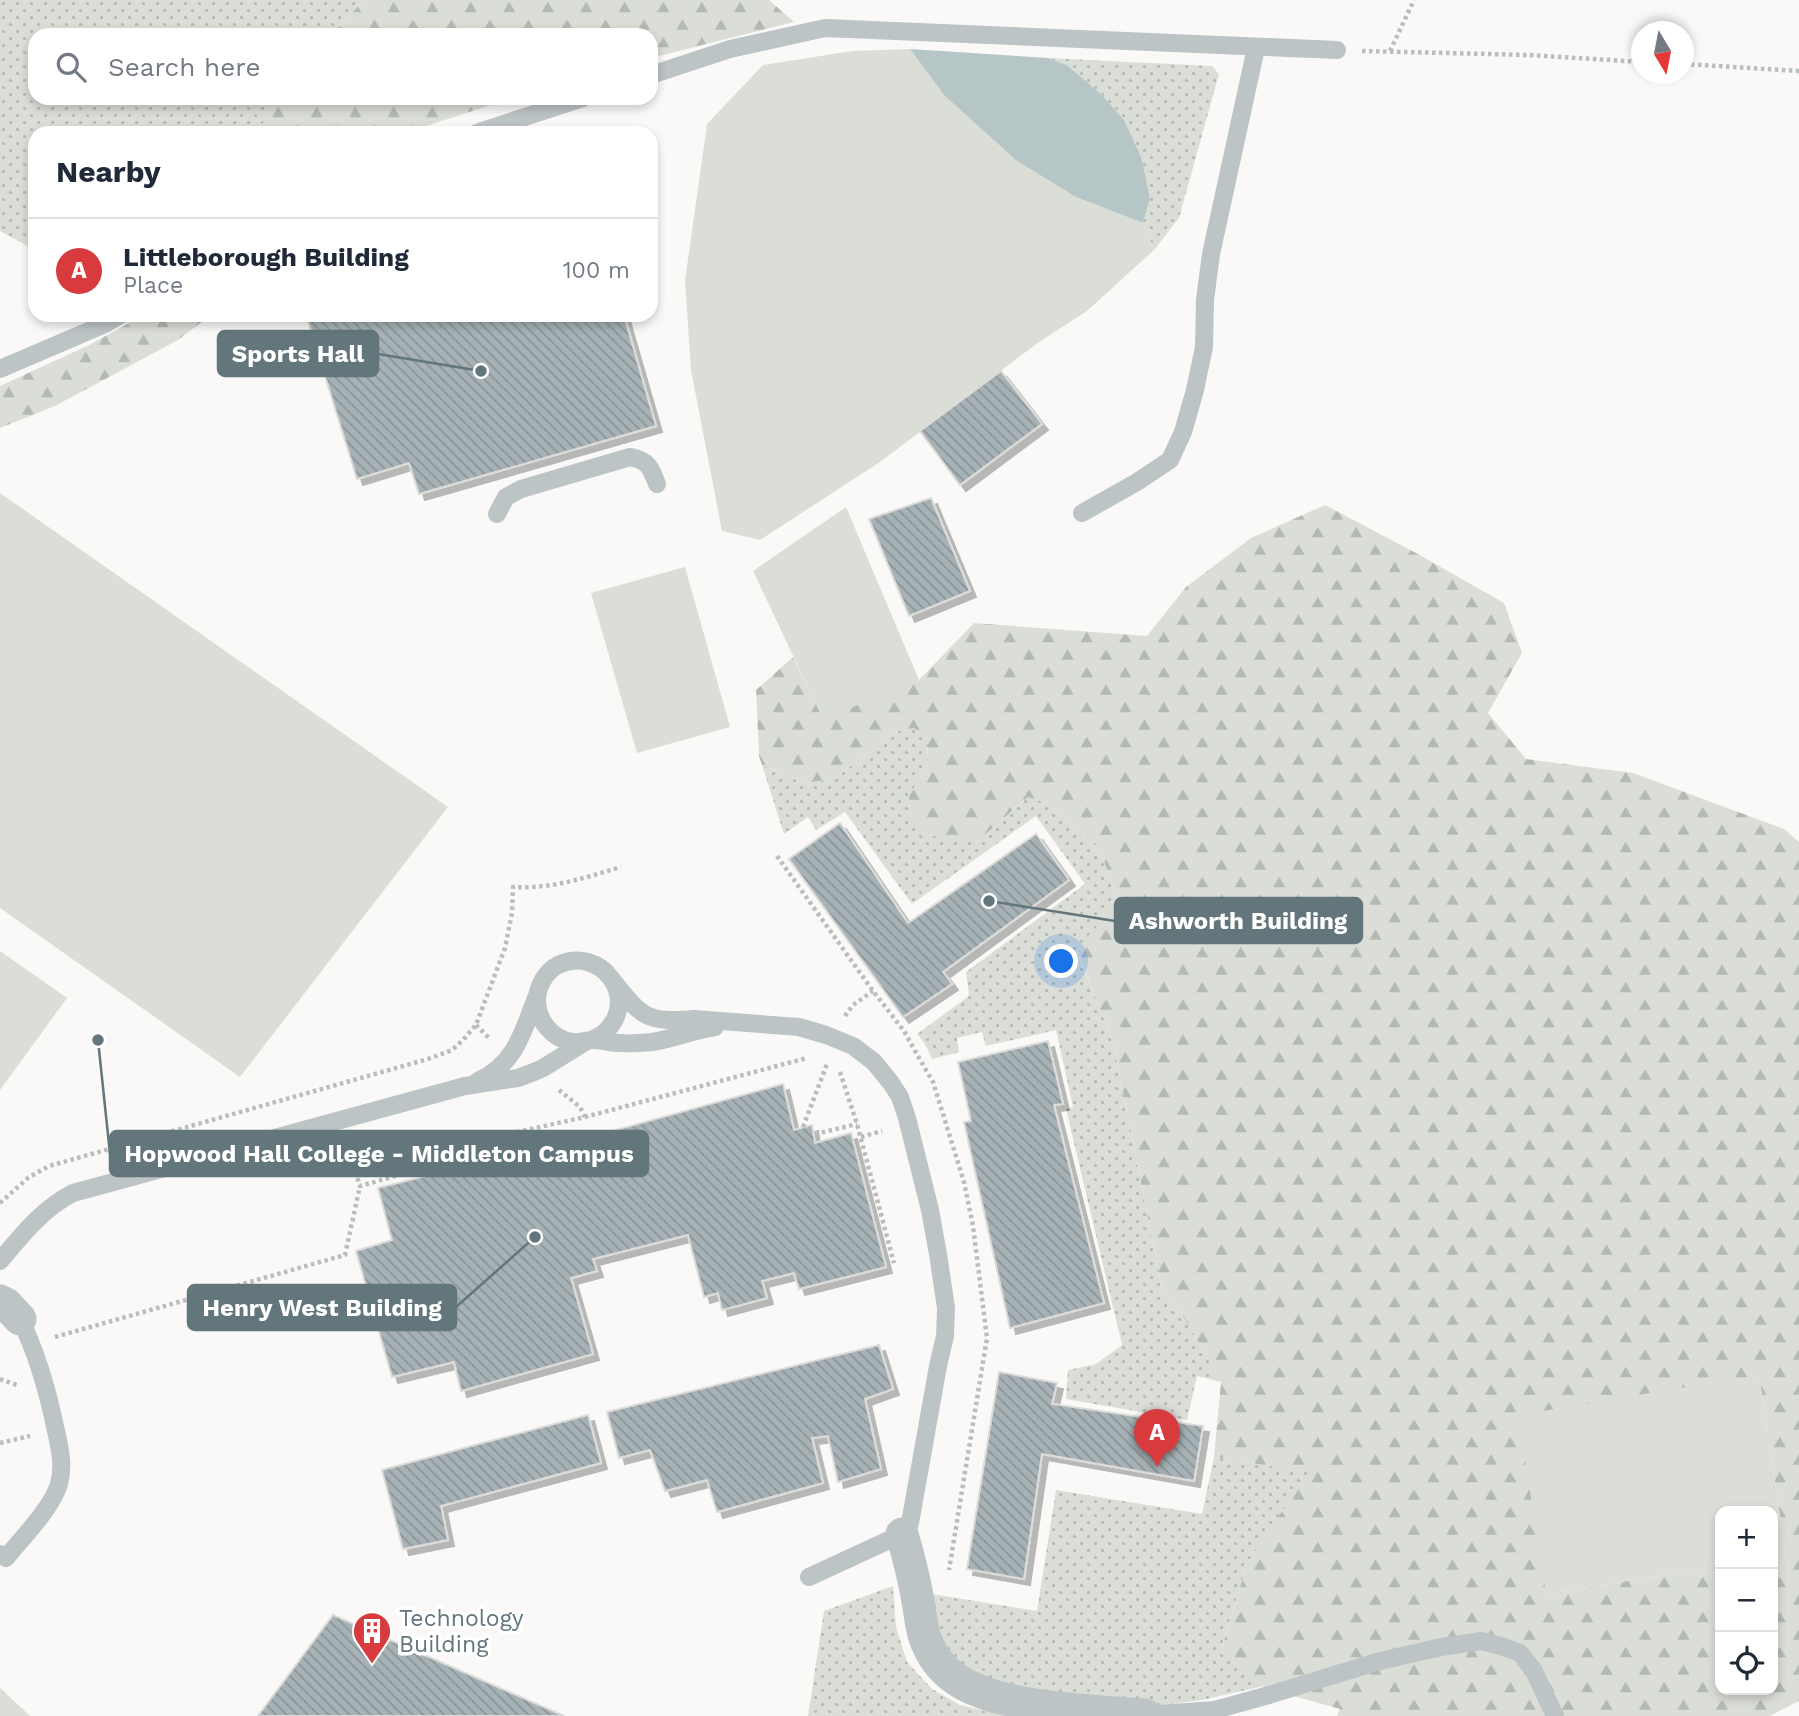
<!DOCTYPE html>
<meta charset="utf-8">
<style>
:root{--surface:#fff;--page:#f6f6f7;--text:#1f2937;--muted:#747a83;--line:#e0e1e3;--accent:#d73b3e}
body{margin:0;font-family:"Work Sans",sans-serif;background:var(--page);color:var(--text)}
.controls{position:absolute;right:21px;bottom:21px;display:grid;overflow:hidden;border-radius:14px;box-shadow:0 4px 10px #0003}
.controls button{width:63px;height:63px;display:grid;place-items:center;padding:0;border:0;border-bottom:2px solid var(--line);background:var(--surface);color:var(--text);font:35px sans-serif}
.compass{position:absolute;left:1631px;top:21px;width:63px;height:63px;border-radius:50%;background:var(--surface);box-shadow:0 4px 10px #0003;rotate:170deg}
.you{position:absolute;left:1062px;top:962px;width:24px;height:24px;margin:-18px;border:5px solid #fff;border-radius:50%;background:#1a73e8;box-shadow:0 0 0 10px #1a73e833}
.badge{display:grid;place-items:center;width:46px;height:46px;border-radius:50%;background:var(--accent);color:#fff;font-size:23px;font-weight:700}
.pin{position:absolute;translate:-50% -58px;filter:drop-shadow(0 2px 4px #0008)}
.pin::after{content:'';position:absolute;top:37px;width:24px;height:21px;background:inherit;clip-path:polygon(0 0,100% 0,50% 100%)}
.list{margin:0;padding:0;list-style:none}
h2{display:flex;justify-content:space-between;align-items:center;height:91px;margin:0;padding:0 28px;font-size:30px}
h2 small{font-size:23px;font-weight:400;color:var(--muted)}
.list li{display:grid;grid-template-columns:46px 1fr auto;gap:21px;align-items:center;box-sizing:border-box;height:105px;padding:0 28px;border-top:2px solid var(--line)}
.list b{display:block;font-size:26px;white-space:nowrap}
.list p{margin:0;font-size:23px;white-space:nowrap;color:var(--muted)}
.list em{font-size:23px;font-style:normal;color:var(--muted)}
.icon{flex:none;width:38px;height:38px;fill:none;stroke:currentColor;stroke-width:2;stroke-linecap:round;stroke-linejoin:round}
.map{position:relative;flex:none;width:1799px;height:1716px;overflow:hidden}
.search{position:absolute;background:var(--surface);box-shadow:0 4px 10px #0003;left:28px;top:28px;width:630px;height:77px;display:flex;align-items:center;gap:18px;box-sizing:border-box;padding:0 24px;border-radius:21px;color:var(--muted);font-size:26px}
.panel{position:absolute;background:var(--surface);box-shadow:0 4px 10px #0003;left:28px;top:126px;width:630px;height:196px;border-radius:21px}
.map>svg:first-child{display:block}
.grass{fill:url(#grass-dots)}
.forest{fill:url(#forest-firs);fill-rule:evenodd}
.pitch{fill:#dbded7}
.water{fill:#b6c6c6}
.building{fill:url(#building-back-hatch);stroke:#dcdbda;stroke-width:2;filter:url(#shadow)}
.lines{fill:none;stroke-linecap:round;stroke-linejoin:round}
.path{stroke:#b8bdbe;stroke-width:4.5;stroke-dasharray:3.5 3.5;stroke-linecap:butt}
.service{stroke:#bdc4c6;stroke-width:18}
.minor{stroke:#bdc4c6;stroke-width:33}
.labels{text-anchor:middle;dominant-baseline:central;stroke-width:7;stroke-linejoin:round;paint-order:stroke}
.poi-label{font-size:23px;fill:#62767b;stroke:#fff;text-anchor:start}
.leader{fill:none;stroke:#62767b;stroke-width:2.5}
.callout-dot{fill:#62767b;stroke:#fff;stroke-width:2.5}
.callout{fill:#62767b;stroke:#62767b;stroke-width:2.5}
.callout-label{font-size:24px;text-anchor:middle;font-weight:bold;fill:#fff}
</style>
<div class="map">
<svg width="1799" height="1716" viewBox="0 0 1799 1716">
<defs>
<pattern id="grass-dots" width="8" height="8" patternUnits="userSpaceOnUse" patternTransform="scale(1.75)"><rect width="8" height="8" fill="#dbded7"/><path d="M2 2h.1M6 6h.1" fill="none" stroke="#b5b9b3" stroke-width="1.8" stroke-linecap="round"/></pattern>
<pattern id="forest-firs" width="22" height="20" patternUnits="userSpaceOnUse" patternTransform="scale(1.75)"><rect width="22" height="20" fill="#dbded7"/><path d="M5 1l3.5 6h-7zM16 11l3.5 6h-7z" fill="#b5b9b3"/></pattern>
<pattern id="building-back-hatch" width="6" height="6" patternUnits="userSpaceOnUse" patternTransform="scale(1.75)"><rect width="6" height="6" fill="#a6b2b5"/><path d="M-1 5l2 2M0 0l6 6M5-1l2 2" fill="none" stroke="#8b9598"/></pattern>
<filter id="shadow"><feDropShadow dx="6" dy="6" stdDeviation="0" flood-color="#0004"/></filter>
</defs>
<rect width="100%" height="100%" fill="#faf9f8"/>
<g class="grass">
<path d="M0,0H364L331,35H35V98H279L257,133H35V250L0,231Z"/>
<path d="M1048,58L1212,66L1219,74L1179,218L1154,250L1143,223L1150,197L1124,120L1102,95L1067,65Z"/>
<path d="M914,728L928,742L926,771L909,795L980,839L1028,797L1044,802L1099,846L1118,903L1076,950L1113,1041L1163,1294L1182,1314L1221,1382L1197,1376L1187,1420L1066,1399L1068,1370L1096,1364L1122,1345L1066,1109L1073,1107L1056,1030L986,1046L982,1032L957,1038L959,1052L932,1059L925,1044L917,1034L969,996L966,972L1085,884L1036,816L912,904L845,812L816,830L808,817L784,834L762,765L804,783L834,779L896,731Z"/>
<path d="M1214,1457L1309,1472L1247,1564L1222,1646L1264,1686L1202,1700L1148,1707L1006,1693L948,1661L936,1628L932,1594L1037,1611L1056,1490L1202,1514Z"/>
<path d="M893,1586L896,1627L907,1662L932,1689L960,1705L1008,1716H808L824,1611Z"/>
</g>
<g class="forest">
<path d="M364,0H769L794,22L651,58V35H331Z"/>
<path d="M279,98H512L405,133H257Z"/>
<path d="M144,315H211L178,340L55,406L0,428V386L87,346Z"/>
<path d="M1325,505L1416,553L1504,603L1522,653L1488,713L1526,759L1633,773L1784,829L1799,842V1701L1770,1716H1337L1340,1709L1265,1688L1222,1647L1247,1564L1308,1472L1214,1457L1221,1382L1182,1314L1163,1294L1113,1041L1076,949L1118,903L1099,846L1044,802L1028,797L980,839L945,842L911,823L909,795L926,771L928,743L914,728L896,731L834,779L804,783L762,765L759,756L756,690L793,657L823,718L919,680L974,623L1147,636L1186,587L1251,538ZM1759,1375L1786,1555L1773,1557V1690H1720V1566L1546,1594Z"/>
<path d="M0,1688L30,1716H0Z"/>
</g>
<g class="pitch">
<path d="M910,49L944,95L1076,197L1143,223L1154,250L1087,311L1039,342L880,462L760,540L722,531L691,370L685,281L707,124L763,65L852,51Z"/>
<path d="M0,493L448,807L240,1077L0,908Z"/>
<path d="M846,507L919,680L823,719L753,571Z"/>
<path d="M685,567L730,727L637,753L591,593Z"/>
<path d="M0,951L67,998L0,1090Z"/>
<path d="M1759,1375L1786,1555L1773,1557V1511H1720V1566L1546,1594L1518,1415Z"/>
</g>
<path class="water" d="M910,49L1048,58L1067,65L1102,95L1124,120L1141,157L1150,198L1143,223L1076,197L1016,160L944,95Z"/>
<g class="building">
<path d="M306,315H624L656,426L419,494L409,463L357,479Z"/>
<path d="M1001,371L1042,424L960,485L920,431Z"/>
<path d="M931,498L970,591L909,616L869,519Z"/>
<path d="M840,823L908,923L1036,834L1069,880L943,972L952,984L903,1017L789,859Z"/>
<path d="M1048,1041L1063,1104L1054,1105L1104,1303L1010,1328L964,1122L971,1121L958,1062Z"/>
<path d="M783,1084L794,1130L812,1125L815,1143L851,1133L886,1267L799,1289L794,1273L762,1281L767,1298L722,1310L718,1293L704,1297L688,1235L593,1259L597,1271L571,1278L593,1354L461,1391L454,1362L392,1377L356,1251L392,1240L378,1188L474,1164L478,1156L489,1147L500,1142L516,1140L531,1143L540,1151Z"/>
<path d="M879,1345L893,1389L865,1399L881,1469L838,1482L828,1436L812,1438L823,1483L717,1512L707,1480L665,1491L650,1450L619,1458L607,1412Z"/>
<path d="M999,1372L1057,1383L1052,1404L1203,1426L1194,1481L1042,1454L1024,1579L967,1569Z"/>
<path d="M588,1415L601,1463L441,1506L448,1540L403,1549L382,1470Z"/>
<path d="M333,1615L564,1716H258Z"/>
</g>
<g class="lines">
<g class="path">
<path d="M1362,51L1528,55L1642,62"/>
<path d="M1390,51L1414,0"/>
<path d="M1684,64L1799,71"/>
<path d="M777,856L873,991L904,1031L919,1058L933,1082L964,1182L973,1226L987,1338L949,1570"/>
<path d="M845,1016L853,1005L873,991"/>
<path d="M476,1025L490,1039"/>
<path d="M840,1072L857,1124L894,1263"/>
<path d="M559,1090L580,1107L585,1117"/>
<path d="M803,1127L827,1064"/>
<path d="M815,1134L857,1124"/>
<path d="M861,1137L882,1131"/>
<path d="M346,1145L360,1186L452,1160L469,1154L479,1145L504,1135L585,1117L807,1058"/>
<path d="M0,1203L28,1178L49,1166L428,1059L452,1050L463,1040L476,1025L505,948L512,913L513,887C552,889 584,878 621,867"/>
<path d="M55,1337L345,1255L360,1186"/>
<path d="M0,1379L17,1385"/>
<path d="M0,1443L30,1436"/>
</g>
<g class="service">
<path d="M651,75L730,49L825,28L1337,50"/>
<path d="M476,133L583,98"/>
<path d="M0,369L105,324L120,315"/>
<path d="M1082,513L1137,482L1170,460L1183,432L1195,390L1204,347L1205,300L1211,254L1256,48"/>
<path d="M497,514L506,497L521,489L630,457C648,460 651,468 657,484"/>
<path d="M613,981C642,1017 646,1023 694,1019L799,1027L826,1035L853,1046L874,1062L891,1083L900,1097L907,1118L930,1210L938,1254L946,1308L945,1336L938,1366L910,1523L902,1534L809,1577"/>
<path d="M592,1040C597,1037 602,1035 606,1031C640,998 601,945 558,965C546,971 537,987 537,1000C537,1020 552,1039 572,1042C579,1043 586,1040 593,1040C602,1040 611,1043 620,1043C630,1044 642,1043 652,1042C673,1039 694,1030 715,1027"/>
<path d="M478,1081C515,1064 522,1034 536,998"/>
<path d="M0,1261C22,1235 42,1209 73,1193L465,1086L518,1078L534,1072L543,1068L585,1042"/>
<path d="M0,1554L6,1558C22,1538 52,1508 59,1484C64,1466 60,1449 56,1431C48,1392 38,1355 20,1319"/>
<path d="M1145,1715L1215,1710L1269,1695L1380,1661L1441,1647L1481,1641L1501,1646L1520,1653L1534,1671L1555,1716"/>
</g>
<g class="minor">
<path d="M0,1301L6,1304L20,1319"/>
<path d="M902,1534C909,1558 915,1582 919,1607C921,1619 922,1633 927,1643C934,1660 946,1674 962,1683C1007,1709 1093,1711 1145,1715"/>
</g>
</g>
<defs>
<g id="building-pin" transform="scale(2.0125)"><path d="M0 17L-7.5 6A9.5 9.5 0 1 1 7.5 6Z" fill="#d73b3e" stroke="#fff"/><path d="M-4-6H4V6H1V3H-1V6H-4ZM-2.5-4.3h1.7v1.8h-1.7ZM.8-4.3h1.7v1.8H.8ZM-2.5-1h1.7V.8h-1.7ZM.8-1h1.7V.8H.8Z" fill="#fff"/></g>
</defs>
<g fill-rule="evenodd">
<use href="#building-pin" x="372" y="1631"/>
</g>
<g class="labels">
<g class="poi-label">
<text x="399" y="1618">Technology<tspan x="399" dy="26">Building</tspan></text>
</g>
</g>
<path class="leader" d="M481 371L378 354M989 901L1115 921M98 1040L110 1154M535 1237L456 1307"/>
<g class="callout-dot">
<circle cx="481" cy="371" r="7"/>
<circle cx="989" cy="901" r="7"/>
<circle cx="98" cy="1040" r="7"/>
<circle cx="535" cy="1237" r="7"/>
</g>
<g class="callout">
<rect x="218" y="331" width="160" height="45" rx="7"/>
<rect x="1115" y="898" width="247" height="45" rx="7"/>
<rect x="110" y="1131" width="538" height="45" rx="7"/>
<rect x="188" y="1285" width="268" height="45" rx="7"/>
</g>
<g class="callout-label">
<text x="298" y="362">Sports Hall</text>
<text x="1238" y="929">Ashworth Building</text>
<text x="379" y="1162">Hopwood Hall College - Middleton Campus</text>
<text x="322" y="1316">Henry West Building</text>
</g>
</svg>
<div class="controls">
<button>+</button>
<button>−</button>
<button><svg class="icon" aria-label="locate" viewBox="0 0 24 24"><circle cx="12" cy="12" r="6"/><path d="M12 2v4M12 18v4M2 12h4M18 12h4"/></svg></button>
</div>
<svg class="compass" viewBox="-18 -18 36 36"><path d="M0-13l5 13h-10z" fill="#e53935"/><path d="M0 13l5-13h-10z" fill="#747a83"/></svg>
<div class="you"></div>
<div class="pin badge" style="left:1157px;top:1467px">A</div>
<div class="search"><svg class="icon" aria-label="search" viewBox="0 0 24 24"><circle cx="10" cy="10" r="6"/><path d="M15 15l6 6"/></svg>Search here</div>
<section class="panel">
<h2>Nearby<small></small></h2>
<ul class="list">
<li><span class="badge">A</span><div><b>Littleborough Building</b><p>Place</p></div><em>100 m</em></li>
</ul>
</section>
</div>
